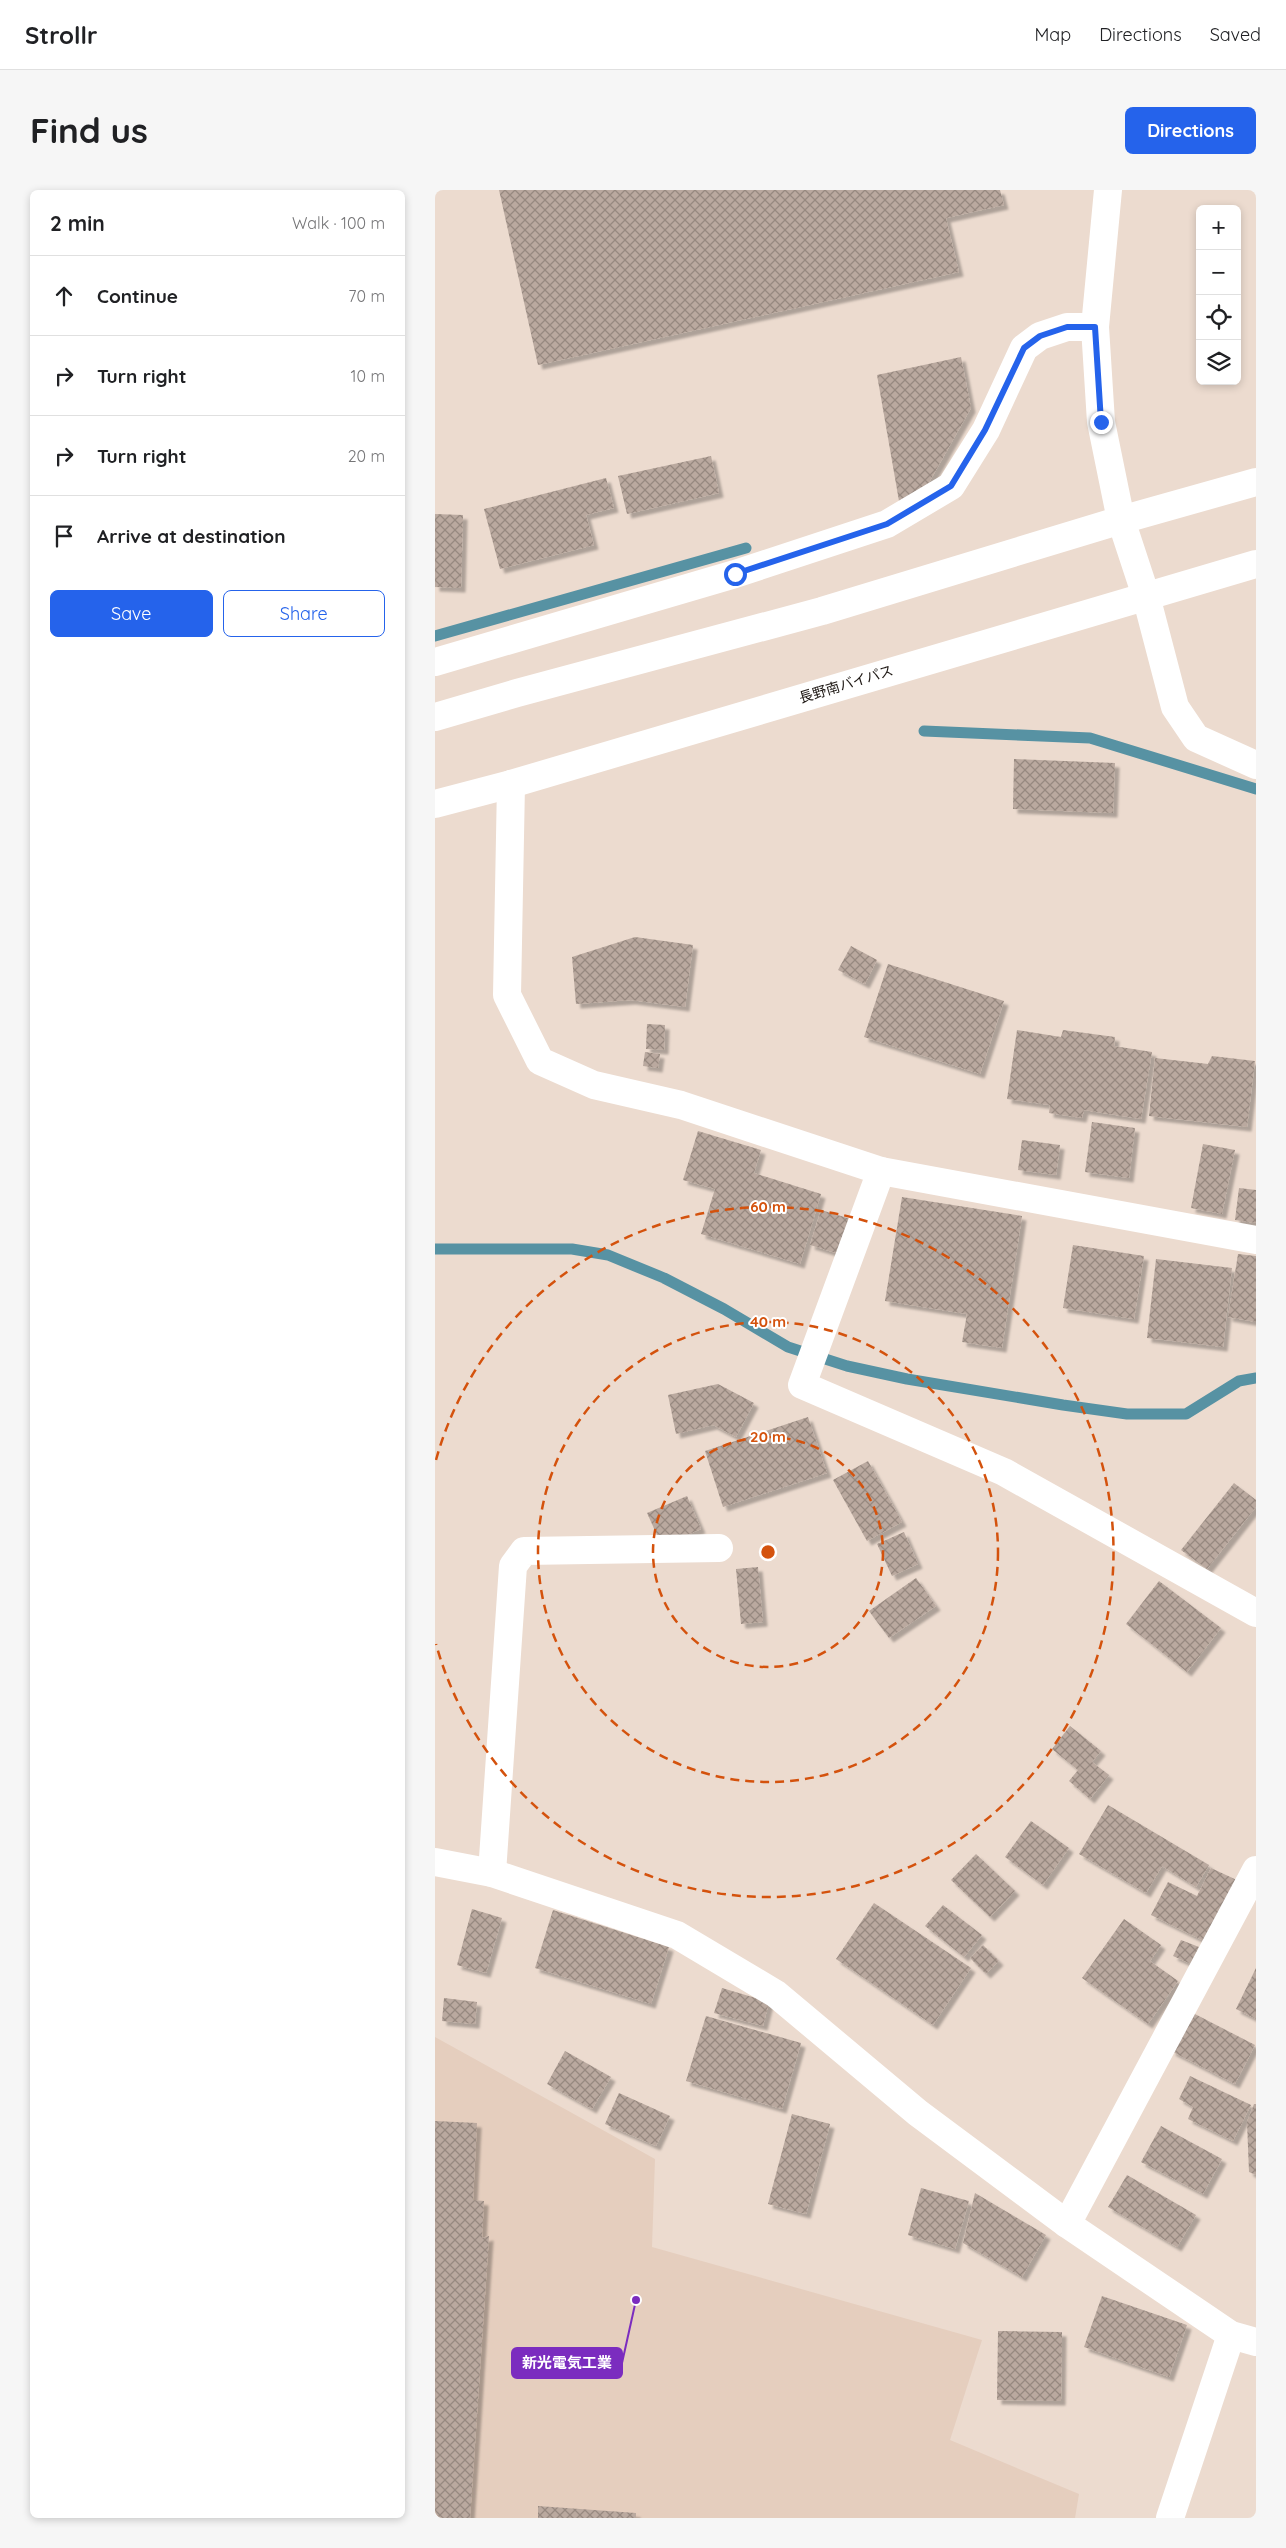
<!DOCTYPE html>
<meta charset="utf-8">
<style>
:root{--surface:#fff;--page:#f6f6f6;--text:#202124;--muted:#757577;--line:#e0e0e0;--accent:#2563eb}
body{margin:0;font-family:Quicksand,"Noto Sans JP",sans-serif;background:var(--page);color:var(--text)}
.controls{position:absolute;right:15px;top:15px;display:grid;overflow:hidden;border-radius:8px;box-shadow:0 2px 8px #0003}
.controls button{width:45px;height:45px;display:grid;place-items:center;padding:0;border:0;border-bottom:1px solid var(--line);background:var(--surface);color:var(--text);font:25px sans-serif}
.stop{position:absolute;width:15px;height:15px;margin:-11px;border:4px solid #2563eb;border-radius:50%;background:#fff}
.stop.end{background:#2563eb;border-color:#fff;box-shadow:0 1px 5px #0008}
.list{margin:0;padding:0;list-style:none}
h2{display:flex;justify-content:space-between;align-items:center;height:65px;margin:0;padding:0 20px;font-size:21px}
h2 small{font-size:16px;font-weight:400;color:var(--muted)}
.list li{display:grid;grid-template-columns:32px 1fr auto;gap:15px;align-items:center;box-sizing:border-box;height:80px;padding:0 20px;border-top:1px solid var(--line)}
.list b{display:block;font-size:19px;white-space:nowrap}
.list em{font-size:16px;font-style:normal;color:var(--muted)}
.actions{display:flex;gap:10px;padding:15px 20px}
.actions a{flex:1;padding:11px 0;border:1px solid var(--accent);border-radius:8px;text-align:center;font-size:18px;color:var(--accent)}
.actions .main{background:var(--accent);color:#fff}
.icon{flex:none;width:28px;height:28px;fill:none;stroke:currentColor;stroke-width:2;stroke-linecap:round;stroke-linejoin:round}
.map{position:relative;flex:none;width:821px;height:2328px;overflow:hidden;border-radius:8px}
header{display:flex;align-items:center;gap:30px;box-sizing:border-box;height:70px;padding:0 25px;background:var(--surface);border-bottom:1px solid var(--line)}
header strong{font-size:24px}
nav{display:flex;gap:28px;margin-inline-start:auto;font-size:18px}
.intro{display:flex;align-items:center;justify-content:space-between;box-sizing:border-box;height:120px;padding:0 30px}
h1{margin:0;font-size:35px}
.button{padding:12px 22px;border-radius:8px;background:var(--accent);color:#fff;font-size:18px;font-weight:700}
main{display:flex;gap:30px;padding:0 30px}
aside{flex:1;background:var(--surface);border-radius:8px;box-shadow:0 2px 8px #0003}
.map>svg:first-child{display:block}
.built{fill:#e5cebe}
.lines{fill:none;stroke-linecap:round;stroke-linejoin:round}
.stream{stroke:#5792a3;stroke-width:11}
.building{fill:url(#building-cross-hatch);filter:url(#shadow)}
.minor{stroke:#fff;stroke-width:28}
.highway{stroke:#fff;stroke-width:28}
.route{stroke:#2563eb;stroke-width:6}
.ring{fill:none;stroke:#d4520d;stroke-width:2.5;stroke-dasharray:9 6}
.labels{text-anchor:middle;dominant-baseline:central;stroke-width:4;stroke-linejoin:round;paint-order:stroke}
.street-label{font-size:14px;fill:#1e1814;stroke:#fff}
.centre{fill:#d4520d;stroke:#fff;stroke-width:2.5}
.ring-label{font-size:15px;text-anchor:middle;font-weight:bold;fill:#d4520d;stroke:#fff;stroke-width:4;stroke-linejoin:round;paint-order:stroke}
.leader{fill:none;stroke:#7b2cbf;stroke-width:2}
.callout-dot{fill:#7b2cbf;stroke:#fff;stroke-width:2}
.callout{fill:#7b2cbf;stroke:#7b2cbf;stroke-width:2}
.callout-label{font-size:15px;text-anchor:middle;font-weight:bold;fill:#fff}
</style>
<header>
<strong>Strollr</strong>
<nav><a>Map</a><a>Directions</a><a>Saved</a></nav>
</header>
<div class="intro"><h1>Find us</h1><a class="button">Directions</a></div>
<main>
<aside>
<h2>2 min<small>Walk · 100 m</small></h2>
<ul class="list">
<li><svg class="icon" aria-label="ahead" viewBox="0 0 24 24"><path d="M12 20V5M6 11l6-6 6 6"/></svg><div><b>Continue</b></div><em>70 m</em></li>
<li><svg class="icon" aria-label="right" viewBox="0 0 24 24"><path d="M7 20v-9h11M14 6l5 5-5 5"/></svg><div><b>Turn right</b></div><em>10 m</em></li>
<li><svg class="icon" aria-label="right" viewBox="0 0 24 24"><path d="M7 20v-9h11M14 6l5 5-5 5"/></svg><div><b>Turn right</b></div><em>20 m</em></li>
<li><svg class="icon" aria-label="arrive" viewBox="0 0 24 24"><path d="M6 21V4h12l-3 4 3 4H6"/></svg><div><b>Arrive at destination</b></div></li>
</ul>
<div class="actions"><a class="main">Save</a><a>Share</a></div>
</aside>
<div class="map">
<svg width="821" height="2328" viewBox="0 0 821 2328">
<defs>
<pattern id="building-cross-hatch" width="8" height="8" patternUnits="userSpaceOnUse" patternTransform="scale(1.25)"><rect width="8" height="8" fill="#baa99f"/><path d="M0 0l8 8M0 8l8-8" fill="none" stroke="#978980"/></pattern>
<filter id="shadow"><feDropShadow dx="4.5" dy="4.5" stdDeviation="1" flood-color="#0004"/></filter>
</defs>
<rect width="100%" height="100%" fill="#ecdbcf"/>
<path class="built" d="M0,1847L220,1969L217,2057L547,2150L515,2250L644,2304L640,2328H0Z"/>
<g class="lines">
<g class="stream">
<path d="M0,446L311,358"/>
<path d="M489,541L655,548L821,599"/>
<path d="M0,1059H137L173,1065L229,1088L289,1119L353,1157L412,1176L472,1189L628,1215L692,1224H751L804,1191L821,1188"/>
</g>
</g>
<g class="building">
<path d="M64,0H565L569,15L511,28L524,82L103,175Z"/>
<path d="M526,167L536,218L492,296L464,311L442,185Z"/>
<path d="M276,266L284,303L192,324L183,286Z"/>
<path d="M171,288L179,318L151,325L159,355L65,379L49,319Z"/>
<path d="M0,324L28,325L26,398L0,397Z"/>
<path d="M579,569L680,573L678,623L578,619Z"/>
<path d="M200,747L258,755L250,817L196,810L141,814L137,767Z"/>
<path d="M416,756L442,770L430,794L403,780Z"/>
<path d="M453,774L569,811L545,884L429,847Z"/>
<path d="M212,834L230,835L229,860L211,859Z"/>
<path d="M582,840L626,847L628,840L680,847L679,856L717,862L706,929L649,920L647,928L614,923L615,915L572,909Z"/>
<path d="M210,862L225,864L223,878L208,876Z"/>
<path d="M777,866L820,871L812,937L714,926L720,868L773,874Z"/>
<path d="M657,932L700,938L694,988L650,982Z"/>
<path d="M263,941L326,960L319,983L386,1004L365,1074L266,1044L280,999L248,990Z"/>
<path d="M587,950L625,955L621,985L583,980Z"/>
<path d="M768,954L800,960L787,1024L756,1018Z"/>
<path d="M804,998L821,1000V1033L800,1030Z"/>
<path d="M467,1007L587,1026L567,1158L527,1152L532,1124L450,1111Z"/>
<path d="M386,1020L416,1029L404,1064L375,1055Z"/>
<path d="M638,1055L709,1066L699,1129L628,1118Z"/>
<path d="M803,1064L821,1066V1132L793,1127Z"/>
<path d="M721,1069L797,1078L788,1157L712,1148Z"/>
<path d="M283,1194L319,1213L301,1247L278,1235L241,1244L233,1205Z"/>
<path d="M373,1227L392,1283L288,1317L270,1261Z"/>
<path d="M433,1271L467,1332L432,1351L398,1290Z"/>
<path d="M799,1293L821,1310V1317L772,1379L746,1360Z"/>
<path d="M252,1306L266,1339L227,1356L212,1323Z"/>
<path d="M469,1342L483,1374L457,1386L442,1354Z"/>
<path d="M323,1377L328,1432L306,1434L301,1379Z"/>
<path d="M481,1388L501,1416L454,1448L434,1421Z"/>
<path d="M724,1391L786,1438L752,1482L691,1434Z"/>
<path d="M635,1536L666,1561L657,1572L674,1585L655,1609L634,1591L643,1580L617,1559Z"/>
<path d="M673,1615L774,1675L761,1697L727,1676L711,1703L644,1664Z"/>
<path d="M596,1631L634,1658L608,1695L570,1667Z"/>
<path d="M541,1664L580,1701L555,1727L516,1690Z"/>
<path d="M776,1678L806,1692L775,1754L716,1725L733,1692L762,1706Z"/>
<path d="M439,1713L536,1778L498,1835L401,1769Z"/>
<path d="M508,1715L547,1745L529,1767L490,1736Z"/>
<path d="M37,1719L67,1728L51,1783L22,1775Z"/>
<path d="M118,1720L234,1757L216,1814L100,1778Z"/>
<path d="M689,1729L726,1755L715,1771L743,1791L713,1834L647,1788Z"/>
<path d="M746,1750L764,1757L756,1774L738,1766Z"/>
<path d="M548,1755L564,1771L551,1784L535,1768Z"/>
<path d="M821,1778V1829L801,1819Z"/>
<path d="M287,1798L334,1812L328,1836L279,1823Z"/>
<path d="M9,1808L42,1812L40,1834L7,1831Z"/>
<path d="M756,1822L820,1855L800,1894L736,1861Z"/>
<path d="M271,1826L366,1853L347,1919L251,1891Z"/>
<path d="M130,1861L176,1887L157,1919L112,1894Z"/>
<path d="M755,1886L816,1915L798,1951L753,1929L758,1917L744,1909Z"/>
<path d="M184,1903L235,1926L221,1956L170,1934Z"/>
<path d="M819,1914H821V1985L814,1982L812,1932Z"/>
<path d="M357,1924L395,1934L371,2024L333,2014Z"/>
<path d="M0,1931L42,1933L38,2010L49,2011L47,2048L54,2046L35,2328H0Z"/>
<path d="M726,1936L787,1969L768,2004L706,1972Z"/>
<path d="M692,1985L761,2025L742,2057L673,2017Z"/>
<path d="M486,1998L534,2011L520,2059L473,2045Z"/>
<path d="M540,2003L611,2045L587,2087L528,2053Z"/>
<path d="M667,2106L752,2135L734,2187L649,2157Z"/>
<path d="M563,2141L627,2142L626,2211L562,2210Z"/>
<path d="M103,2316L201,2323V2328H103Z"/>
</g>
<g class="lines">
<g class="minor">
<path d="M673,0L660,137L666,232L686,330L711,406L740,517L761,548L821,575"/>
<path d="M0,472L300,384L452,334L516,296L551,240L589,158L605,146L632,137H660"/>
<path d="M76,594L72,805L105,871L159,895L246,915L446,981L821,1050"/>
<path d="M446,981L367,1195L569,1282L821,1423"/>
<path d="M0,1672L57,1683L242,1745L341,1804L483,1923L632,2034L796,2145L821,2152"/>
<path d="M57,1683L78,1376L89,1361L284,1358"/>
<path d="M632,2034L821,1680"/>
<path d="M735,2328L796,2145"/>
</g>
<g class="highway">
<path d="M0,527L82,503L387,421L686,330L821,292"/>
<path d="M0,614L76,594L821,374"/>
</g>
</g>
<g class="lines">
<path class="route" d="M300,384L452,334L516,296L550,240L589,158L605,146L632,137H660L666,232"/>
</g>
<g class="ring">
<circle cx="333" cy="1362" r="115"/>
<circle cx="333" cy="1362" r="230"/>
<path d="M1 1270A345 345 0 1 1 1 1454"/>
</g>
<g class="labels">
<g class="street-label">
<text transform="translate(411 494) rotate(-17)">長野南バイパス</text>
</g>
</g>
<circle cx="333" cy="1362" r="8" class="centre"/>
<g class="ring-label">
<text x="333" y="1022">60 m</text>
<text x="333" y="1137">40 m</text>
<text x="333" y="1252">20 m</text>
</g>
<path class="leader" d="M201 2110L187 2173"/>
<circle class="callout-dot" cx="201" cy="2110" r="5"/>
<rect class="callout" x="77" y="2158" width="110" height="30" rx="5"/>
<g class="callout-label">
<text x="132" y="2178">新光電気工業</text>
</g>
</svg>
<div class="controls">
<button>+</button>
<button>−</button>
<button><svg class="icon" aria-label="locate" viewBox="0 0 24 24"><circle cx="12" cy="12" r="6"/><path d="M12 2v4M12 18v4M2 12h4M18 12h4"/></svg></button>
<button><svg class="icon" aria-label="layers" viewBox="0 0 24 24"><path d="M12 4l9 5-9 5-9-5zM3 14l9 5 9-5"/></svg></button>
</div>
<div class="stop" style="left:300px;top:384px"></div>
<div class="stop end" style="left:666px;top:232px"></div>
</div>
</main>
